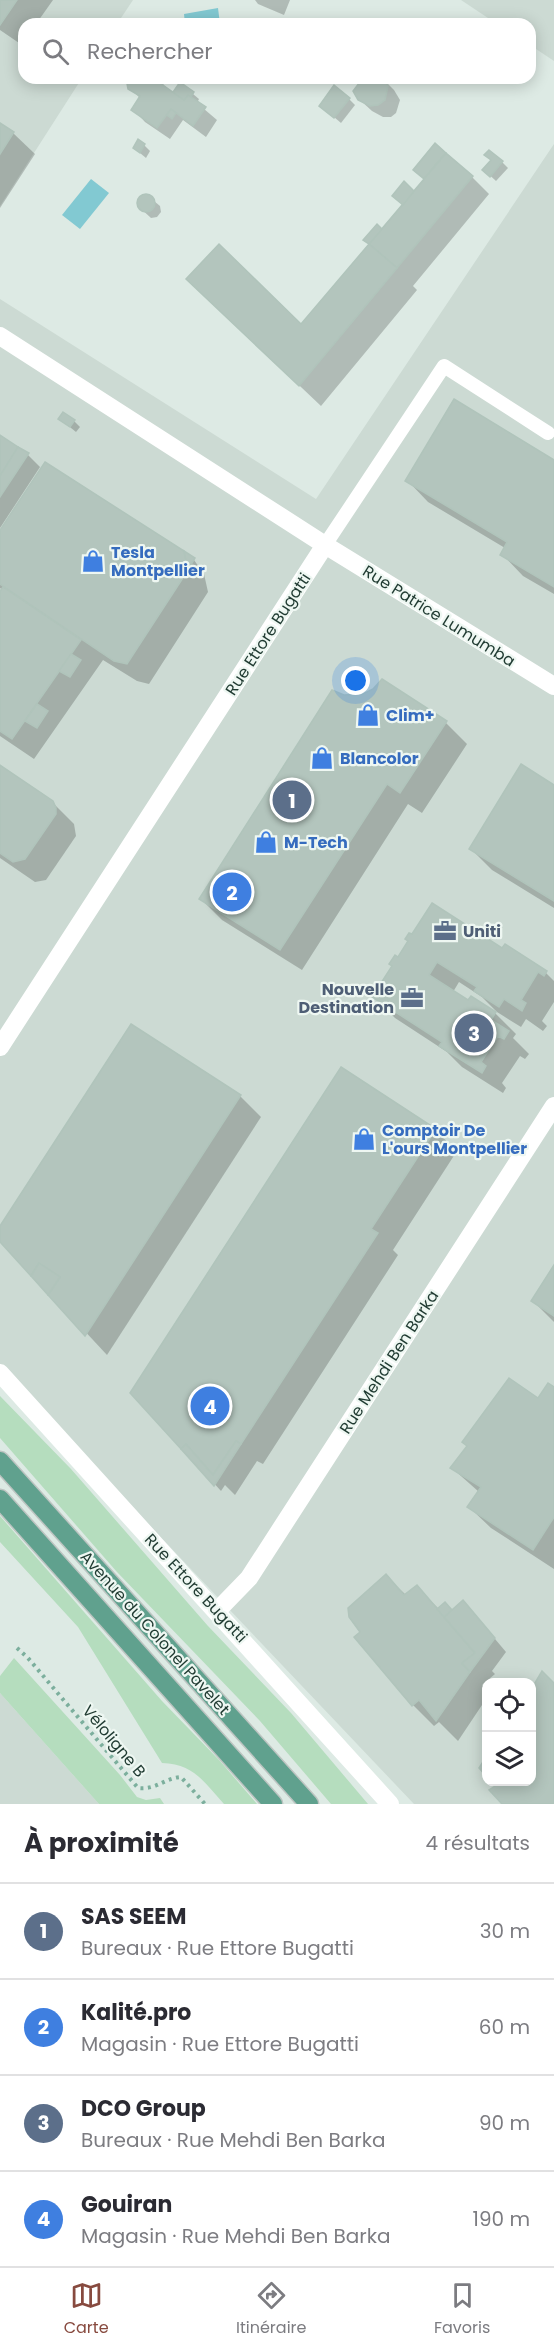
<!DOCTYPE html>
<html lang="fr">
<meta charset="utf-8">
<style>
:root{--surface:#fff;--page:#f2f2f3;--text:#2b2b33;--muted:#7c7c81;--line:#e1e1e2;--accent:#874a3f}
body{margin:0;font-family:Poppins,sans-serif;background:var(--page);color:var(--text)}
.controls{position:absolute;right:18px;bottom:18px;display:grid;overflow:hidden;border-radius:12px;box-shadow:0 3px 15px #0003}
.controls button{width:54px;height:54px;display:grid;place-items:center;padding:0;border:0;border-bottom:2px solid var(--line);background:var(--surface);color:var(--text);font:30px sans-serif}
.you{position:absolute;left:356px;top:681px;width:21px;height:21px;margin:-15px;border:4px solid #fff;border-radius:50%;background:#1a73e8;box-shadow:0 0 0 9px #1a73e833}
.badge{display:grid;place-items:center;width:39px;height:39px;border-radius:50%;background:var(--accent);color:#fff;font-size:20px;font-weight:700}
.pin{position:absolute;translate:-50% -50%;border:3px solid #fff;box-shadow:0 2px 6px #0006}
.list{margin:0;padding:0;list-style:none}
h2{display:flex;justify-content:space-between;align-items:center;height:78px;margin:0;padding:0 24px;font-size:26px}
h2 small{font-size:20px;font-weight:400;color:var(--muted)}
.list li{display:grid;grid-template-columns:39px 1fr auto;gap:18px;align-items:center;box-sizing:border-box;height:96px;padding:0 24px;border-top:2px solid var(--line)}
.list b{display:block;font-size:22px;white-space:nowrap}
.list p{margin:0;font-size:20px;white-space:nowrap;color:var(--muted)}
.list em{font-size:20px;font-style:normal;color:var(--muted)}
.icon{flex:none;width:33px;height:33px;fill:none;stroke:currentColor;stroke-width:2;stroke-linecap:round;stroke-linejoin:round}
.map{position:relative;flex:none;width:554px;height:1804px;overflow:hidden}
.search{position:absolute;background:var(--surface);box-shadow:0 3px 15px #0003;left:18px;right:18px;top:18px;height:66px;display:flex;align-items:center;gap:15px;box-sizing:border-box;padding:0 21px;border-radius:18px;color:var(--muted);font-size:22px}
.sheet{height:462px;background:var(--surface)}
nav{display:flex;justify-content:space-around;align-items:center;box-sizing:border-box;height:84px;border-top:2px solid var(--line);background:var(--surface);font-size:16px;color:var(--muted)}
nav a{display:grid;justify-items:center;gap:3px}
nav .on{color:var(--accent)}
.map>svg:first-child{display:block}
.built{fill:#ccdad3;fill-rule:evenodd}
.green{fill:#b5ddbe}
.water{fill:#82c9d2}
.shadow{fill:#0003}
.building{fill:#b3c5bd;stroke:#b0c4bb;stroke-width:1.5}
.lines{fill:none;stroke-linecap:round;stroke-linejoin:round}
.primary-casing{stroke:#bcc4c1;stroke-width:21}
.path{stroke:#7caf9d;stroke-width:4;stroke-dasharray:3 4.5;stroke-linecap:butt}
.lane{stroke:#fff;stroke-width:14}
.street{stroke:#fff;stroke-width:18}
.primary{stroke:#60a18e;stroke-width:18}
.labels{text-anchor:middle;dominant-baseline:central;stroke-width:4.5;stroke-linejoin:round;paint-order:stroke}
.shop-label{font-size:16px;font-weight:bold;fill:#366cbe;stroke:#eef7f2;text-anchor:start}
.street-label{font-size:16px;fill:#1f3a31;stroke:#eef7f2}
.service-label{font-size:16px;font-weight:bold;fill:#4e5e75;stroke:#eef7f2;text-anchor:start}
</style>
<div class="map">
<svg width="554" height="1804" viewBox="0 0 554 1804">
<rect width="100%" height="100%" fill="#ddeae4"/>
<g class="built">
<path d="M0,0H133L117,24H24V78H82L0,206Z"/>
<path d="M461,0H554V61L530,45V24H497Z"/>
<path d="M554,144V1804H414L0,1368V299L316,499ZM486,1682H532V1782H486Z"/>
<path d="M0,1693L99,1804H0Z"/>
</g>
<g class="green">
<path d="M0,1396L71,1469L208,1626L291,1713L368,1804H331L260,1721L117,1572L0,1438Z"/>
<path d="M0,1516L162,1701L220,1761L257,1804H224C204,1782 194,1764 162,1763L78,1627L0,1542Z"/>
<path d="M14,1658L120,1775L137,1797L146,1800L160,1798L164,1804H99L0,1693V1676Z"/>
</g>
<g class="water">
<path d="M218,8L220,24H185L184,14Z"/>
<path d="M91,179L109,193L80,229L62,215Z"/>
</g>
<g class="shadow">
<path d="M0,0H53L36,24H24V42L22,45L0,30Z"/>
<path d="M255,0H290L284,15L258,4Z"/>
<path d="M128,78H161L164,86L174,94L180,85L193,94L199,99L197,103L217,120L206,137L183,120L170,139L145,122L133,109L140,98L130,88Z"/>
<path d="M365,78H382L394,90L400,100L396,113L391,117H383L372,111L359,99Z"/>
<path d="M349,99L355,105L341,123L327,111Z"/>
<path d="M0,124L13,133L35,154L0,208Z"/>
<path d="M144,145L150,151L146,158L134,148Z"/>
<path d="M492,161L502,162L508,168L496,181L484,170Z"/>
<path d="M472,177L489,194L413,286L417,290L321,406L209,300L301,326L415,193Z"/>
<path d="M142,196H148L160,206L161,212L157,217L151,218L139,207L138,201Z"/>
<path d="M60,419L74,421L80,427L76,432Z"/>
<path d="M0,437L28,455L40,467L0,528Z"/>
<path d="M554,461V594L523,576L502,554L505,548L428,502L407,480Z"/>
<path d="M0,533L194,560L204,574L208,592L149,684L137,681L103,660L34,759L0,736V593L3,590L0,588Z"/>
<path d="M382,681L446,723L467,744L422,813L408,804L302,970L222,920L201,899L343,696L363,695L374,690Z"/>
<path d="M0,767L52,802L74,824L76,836L46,880L35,882L0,858Z"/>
<path d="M554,786V908L492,870L471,849Z"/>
<path d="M503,950L546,973L554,981V1002L542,1021L547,1026L543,1031L526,1019L521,1027L497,1012L482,997L459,982L453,992L469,1002L495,1013L516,1034L513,1038L529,1054L525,1059L520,1056L502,1083L506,1088L503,1093L462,1067L447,1052L395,1018L374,997L394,966Z"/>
<path d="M341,1069L435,1130L457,1151L393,1250L398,1255L263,1464L257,1461L235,1495L225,1485L221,1491L132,1393Z"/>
<path d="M240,1096L261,1117L107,1355L0,1240V1229Z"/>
<path d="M554,1268V1322L533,1301Z"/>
<path d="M554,1389V1569L491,1528L469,1507L479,1492L452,1468Z"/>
<path d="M386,1576L406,1595L416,1587L439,1609L474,1614L506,1652L492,1671L495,1674L482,1685L486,1690V1699L458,1741L439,1722L434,1726L413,1705L362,1632Z"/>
<path d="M543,1673L554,1685V1804H504L493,1782H532V1690Z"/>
</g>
<g class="building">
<path d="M0,0H17L0,25Z"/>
<path d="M126,78H153L184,100L188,95L206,107L193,126L171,109L157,128L131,110L140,96L128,89Z"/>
<path d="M363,78H384L388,86L385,100L378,105L370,106L358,100L353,91Z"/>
<path d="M180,82L194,92L191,97L188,95L184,100L173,92Z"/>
<path d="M334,85L350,98L334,118L319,106Z"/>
<path d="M171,109L176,113L172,119L167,115Z"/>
<path d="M0,123L14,132L0,154Z"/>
<path d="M138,139L145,144L140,153L133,148Z"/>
<path d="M435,143L446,153L424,179L413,170Z"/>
<path d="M489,150L503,161L490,177L482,170L491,160L484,155Z"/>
<path d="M446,153L473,176L397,268L369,244Z"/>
<path d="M404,181L414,191L403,205L392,196Z"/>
<circle cx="146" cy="203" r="9"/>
<path d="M377,224L382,229L369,244L363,240Z"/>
<path d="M219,244L301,324L369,244L397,268L299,386L186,279Z"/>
<path d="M454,399L554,460V587L500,555L507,542L405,481Z"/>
<path d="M63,412L75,420L70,427L58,419Z"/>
<path d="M0,435L18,447L0,476Z"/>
<path d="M18,447L29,453L0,497V476Z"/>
<path d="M45,462L184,551L188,570L127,664L114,661L0,584V530Z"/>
<path d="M184,551L195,558L188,570Z"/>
<path d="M3,587L81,640L12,739L0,731V591Z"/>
<path d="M71,654L81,660L70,677L59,671Z"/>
<path d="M382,679L447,721L400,793L387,784L280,950L199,899L332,690L344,695L363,694L373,689Z"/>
<path d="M37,704L48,711L37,728L25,721Z"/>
<path d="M521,764L554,785V901L469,849Z"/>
<path d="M0,765L53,801L56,808V814L25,859L13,862L0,853Z"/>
<path d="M432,903L502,948L505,944L547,971L544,976L538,972L521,1000L526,1003L522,1011L504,999L499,1007L474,991L477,987L437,962L429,975L468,1000L471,996L496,1012L491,1020L509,1031L504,1039L498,1036L481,1062L486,1066L482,1073L439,1046L442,1042L372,997L392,966L389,964L395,955L398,957L408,941L405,939L409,933L412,934Z"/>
<path d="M131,1024L241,1095L85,1336L48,1295L60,1277L39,1263L31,1276L0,1242V1226Z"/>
<path d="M341,1067L436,1129L371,1229L378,1233L241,1444L236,1441L213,1475L186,1444L181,1449L130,1393Z"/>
<path d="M39,1263L60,1277L48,1295L31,1276Z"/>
<path d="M554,1265V1316L531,1301Z"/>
<path d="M509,1378L538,1398L548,1383L554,1387V1517L533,1550L467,1507L481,1487L450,1468L467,1446L462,1442Z"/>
<path d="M236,1441L241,1444L214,1486L181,1449L186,1444L213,1475Z"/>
<path d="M386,1574L404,1595L417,1585L475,1653L462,1663L470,1672L436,1721L419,1700L412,1706L354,1637L360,1632L349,1617L348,1608Z"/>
<path d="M463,1600L495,1638L470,1672L462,1663L475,1653L444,1617Z"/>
<path d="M445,1602L452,1610L444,1617L437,1609Z"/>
<path d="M542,1671L554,1683V1804H502L489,1790L495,1786L491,1782H532V1688Z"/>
<path d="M486,1757V1776L479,1768Z"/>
</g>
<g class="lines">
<g class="primary-casing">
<g id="primary">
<path d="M0,1461L309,1804"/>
<path d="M0,1499L273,1804"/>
</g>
</g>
<path class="path" d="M17,1648L28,1658L138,1788C157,1790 164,1778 181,1777L205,1804"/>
<path class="lane" d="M325,545L444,366L548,433"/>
<g class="street">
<path d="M0,336L325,545L554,686"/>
<path d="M0,1047L325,545"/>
<path d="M0,1373L390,1804"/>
<path d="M217,1611L249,1578L554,1106"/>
</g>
<use href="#primary" class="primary"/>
</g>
<defs>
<g id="shop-bare" transform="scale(1.8)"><path d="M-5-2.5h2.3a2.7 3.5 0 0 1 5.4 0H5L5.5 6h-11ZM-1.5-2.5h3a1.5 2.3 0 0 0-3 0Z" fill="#3f7fe0" stroke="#eef7f2" stroke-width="2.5" paint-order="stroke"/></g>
<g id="office-bare" transform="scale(1.8)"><path d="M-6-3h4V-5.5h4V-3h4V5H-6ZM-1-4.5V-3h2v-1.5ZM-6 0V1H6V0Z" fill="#5c6f8a" stroke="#eef7f2" stroke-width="2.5" paint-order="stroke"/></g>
</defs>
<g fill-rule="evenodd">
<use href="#shop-bare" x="93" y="561"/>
<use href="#shop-bare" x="368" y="715"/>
<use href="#shop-bare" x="322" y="758"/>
<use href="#shop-bare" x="266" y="842"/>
<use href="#office-bare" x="445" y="931"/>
<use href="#office-bare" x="412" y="998"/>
<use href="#shop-bare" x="364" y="1139"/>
</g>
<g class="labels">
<g class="shop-label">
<text x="111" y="552">Tesla<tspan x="111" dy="18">Montpellier</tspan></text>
<text x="386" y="715">Clim+</text>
<text x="340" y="758">Blancolor</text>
<text x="284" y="842">M-Tech</text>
<text x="382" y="1130">Comptoir De<tspan x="382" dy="18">L'ours Montpellier</tspan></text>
</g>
<g class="street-label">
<text transform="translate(439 616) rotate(32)">Rue Patrice Lumumba</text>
<text transform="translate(268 634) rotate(-57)">Rue Ettore Bugatti</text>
<text transform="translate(389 1362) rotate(-57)">Rue Mehdi Ben Barka</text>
<text transform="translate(196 1588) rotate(47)">Rue Ettore Bugatti</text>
<text transform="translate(155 1633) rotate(48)">Avenue du Colonel Pavelet</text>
<text transform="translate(114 1741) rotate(50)">Véloligne B</text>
</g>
<g class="service-label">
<text x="463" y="931">Uniti</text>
<text x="394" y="989" text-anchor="end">Nouvelle<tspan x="394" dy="18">Destination</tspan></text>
</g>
</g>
</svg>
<div class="controls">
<button><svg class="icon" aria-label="locate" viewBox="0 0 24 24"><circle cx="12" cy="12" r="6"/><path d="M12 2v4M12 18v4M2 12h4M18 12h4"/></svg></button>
<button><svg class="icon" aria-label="layers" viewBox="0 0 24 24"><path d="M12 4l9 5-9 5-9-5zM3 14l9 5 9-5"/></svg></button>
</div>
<div class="you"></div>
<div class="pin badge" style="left:292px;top:800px;background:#5c6f8a">1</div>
<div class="pin badge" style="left:232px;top:892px;background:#3f7fe0">2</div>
<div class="pin badge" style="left:474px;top:1033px;background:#5c6f8a">3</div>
<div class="pin badge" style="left:210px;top:1406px;background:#3f7fe0">4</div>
<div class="search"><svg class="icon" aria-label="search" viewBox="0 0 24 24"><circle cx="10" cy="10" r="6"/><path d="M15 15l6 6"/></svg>Rechercher</div>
</div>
<section class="sheet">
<h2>À proximité<small>4 résultats</small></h2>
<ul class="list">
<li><span class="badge" style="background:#5c6f8a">1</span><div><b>SAS SEEM</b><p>Bureaux · Rue Ettore Bugatti</p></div><em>30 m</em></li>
<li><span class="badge" style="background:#3f7fe0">2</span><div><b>Kalité.pro</b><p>Magasin · Rue Ettore Bugatti</p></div><em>60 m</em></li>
<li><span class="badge" style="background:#5c6f8a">3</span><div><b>DCO Group</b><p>Bureaux · Rue Mehdi Ben Barka</p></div><em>90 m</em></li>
<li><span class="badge" style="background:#3f7fe0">4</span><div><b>Gouiran</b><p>Magasin · Rue Mehdi Ben Barka</p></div><em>190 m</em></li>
</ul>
</section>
<nav>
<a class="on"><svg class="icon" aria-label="map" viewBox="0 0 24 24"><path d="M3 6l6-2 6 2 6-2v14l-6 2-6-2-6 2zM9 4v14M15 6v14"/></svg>Carte</a>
<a><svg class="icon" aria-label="directions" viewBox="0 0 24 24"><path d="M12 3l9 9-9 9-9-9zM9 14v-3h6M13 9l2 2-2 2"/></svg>Itinéraire</a>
<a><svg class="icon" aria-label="saved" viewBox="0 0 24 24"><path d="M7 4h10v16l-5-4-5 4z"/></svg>Favoris</a>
</nav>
